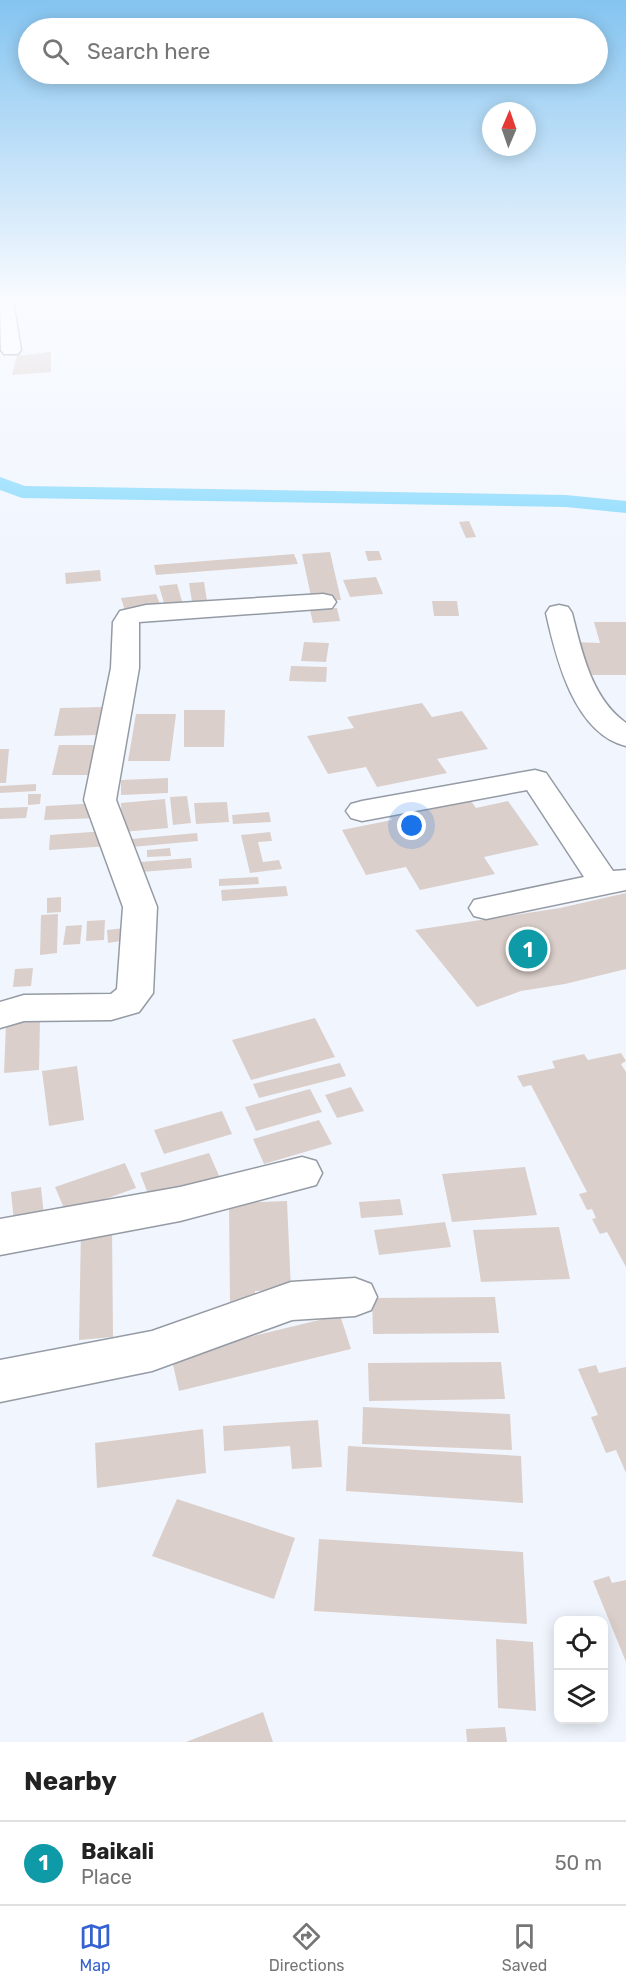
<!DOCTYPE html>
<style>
:root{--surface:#fff;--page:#f6f6f6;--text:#222;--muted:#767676;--line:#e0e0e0;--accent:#3661d1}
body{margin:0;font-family:Rubik,sans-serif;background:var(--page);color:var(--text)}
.controls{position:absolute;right:18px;bottom:18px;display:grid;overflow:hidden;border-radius:12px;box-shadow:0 3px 15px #0003}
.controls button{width:54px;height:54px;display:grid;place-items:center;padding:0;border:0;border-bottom:2px solid var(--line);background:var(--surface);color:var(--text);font:30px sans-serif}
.compass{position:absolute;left:482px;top:102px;width:54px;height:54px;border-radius:50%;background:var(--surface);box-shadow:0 3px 15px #0003;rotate:2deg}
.you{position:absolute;left:412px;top:826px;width:21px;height:21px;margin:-15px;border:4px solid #fff;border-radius:50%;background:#1a73e8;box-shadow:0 0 0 9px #1a73e833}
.badge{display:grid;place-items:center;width:39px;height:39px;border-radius:50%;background:var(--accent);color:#fff;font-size:20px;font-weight:700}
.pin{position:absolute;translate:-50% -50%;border:3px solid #fff;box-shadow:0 2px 6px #0006}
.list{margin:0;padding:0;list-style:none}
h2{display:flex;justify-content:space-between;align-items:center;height:78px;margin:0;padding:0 24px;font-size:26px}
h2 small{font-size:20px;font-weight:400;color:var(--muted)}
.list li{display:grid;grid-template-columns:39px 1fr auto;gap:18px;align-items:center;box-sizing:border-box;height:84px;padding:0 24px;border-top:2px solid var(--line)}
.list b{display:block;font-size:22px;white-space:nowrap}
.list p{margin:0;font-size:20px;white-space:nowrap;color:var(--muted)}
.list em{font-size:20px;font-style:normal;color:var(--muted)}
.icon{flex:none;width:33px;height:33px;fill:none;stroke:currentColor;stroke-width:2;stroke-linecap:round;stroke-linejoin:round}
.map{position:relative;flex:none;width:626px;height:1742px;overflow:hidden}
.search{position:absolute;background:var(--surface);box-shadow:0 3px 15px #0003;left:18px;right:18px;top:18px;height:66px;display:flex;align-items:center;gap:15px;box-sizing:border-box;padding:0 21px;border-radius:33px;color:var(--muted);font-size:22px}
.sheet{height:162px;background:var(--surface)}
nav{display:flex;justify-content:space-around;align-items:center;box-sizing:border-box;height:84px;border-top:2px solid var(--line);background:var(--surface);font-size:16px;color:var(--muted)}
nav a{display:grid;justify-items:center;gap:3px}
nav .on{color:var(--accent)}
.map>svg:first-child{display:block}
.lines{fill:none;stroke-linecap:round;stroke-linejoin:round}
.canal{fill:#8fdcfd;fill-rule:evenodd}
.building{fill:#dbcfcb}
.minor-casing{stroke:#959ba4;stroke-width:3}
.minor{fill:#fff;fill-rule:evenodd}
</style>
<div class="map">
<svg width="626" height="1742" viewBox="0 0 626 1742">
<rect width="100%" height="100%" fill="#f1f6fe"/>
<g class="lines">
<path class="canal" d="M0,477L25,486L566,495L626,501V513L566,507L22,498L0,490Z"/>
</g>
<g class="building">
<path d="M51,352V372L12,375L17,356Z"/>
<path d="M469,521L476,537L466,538L459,522Z"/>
<path d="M365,551H379L382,560L368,561Z"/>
<path d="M330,552L341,600L312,601L302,554Z"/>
<path d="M294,554L298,564L156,575L154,565Z"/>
<path d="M100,570L101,581L66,584L65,573Z"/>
<path d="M376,577L383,594L350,597L343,580Z"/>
<path d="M204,582L208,607L193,608L189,583Z"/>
<path d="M177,584L184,608L166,610L159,586Z"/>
<path d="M156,594L162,609L126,614L121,598Z"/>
<path d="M432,601H457L459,616H434Z"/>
<path d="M337,608L340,621L313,623L310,610Z"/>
<path d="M594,622H626V675H581L574,642L600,643Z"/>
<path d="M304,642L329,643L326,662L301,661Z"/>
<path d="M291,666L327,667L326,682L289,681Z"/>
<path d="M422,703L432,717L462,711L488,749L437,759L447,773L377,787L366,767L328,774L307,736L354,728L347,717Z"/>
<path d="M104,707L99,735L54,736L60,708Z"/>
<path d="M184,710H225L224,747H184Z"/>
<path d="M136,714H176L170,761H128Z"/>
<path d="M59,745H105L100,775H52Z"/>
<path d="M0,749H9L6,783H0Z"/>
<path d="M168,778V793L121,795V780Z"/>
<path d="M36,784V791L0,793V786Z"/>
<path d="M465,792L476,808L508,801L539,845L484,857L495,874L420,890L406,867L366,875L342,830L392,820L384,808Z"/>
<path d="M28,794H41L40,804L28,805Z"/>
<path d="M187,796L191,823L173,825L170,797Z"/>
<path d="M165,799L168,828L122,832L121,803Z"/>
<path d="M227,802L229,822L196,824L194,803Z"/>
<path d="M101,803L100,818L44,820L46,806Z"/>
<path d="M28,807L26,818L0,819V808Z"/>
<path d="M269,812L271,822L233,824L232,815Z"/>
<path d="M105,831L110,846L49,850L50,835Z"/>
<path d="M270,832L272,841L258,842L263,862L279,860L282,869L250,873L241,835Z"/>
<path d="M197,833L198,841L132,847L131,839Z"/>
<path d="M170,848L171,856L147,857V850Z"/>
<path d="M191,858L192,868L141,872L140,862Z"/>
<path d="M258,877L259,884L219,886V879Z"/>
<path d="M286,886L288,896L222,901L221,890Z"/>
<path d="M626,893V969L565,984L521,991L477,1007L415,930L560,908Z"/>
<path d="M61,897V912L47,913V898Z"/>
<path d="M58,914L57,953L40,955L41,915Z"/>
<path d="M105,920L104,940L86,941L87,921Z"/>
<path d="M82,925L80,944L63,945L66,926Z"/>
<path d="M132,927L133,939L108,943L107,930Z"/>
<path d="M33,968L31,986L13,987L15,969Z"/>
<path d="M315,1018L335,1057L251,1080L232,1040Z"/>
<path d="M40,1021L39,1070L4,1073L6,1024Z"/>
<path d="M621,1053L626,1061L621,1064L626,1072V1267L607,1232L600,1234L592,1219L596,1218L592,1209L587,1210L579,1194L587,1192L531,1085L523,1087L517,1076L555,1068L552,1061L584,1054L588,1060Z"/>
<path d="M340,1063L346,1076L259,1098L253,1084Z"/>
<path d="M77,1066L84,1120L49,1126L42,1071Z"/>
<path d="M351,1087L364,1111L337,1118L325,1095Z"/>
<path d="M310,1089L322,1112L256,1131L245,1107Z"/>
<path d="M222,1111L232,1134L164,1154L154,1130Z"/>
<path d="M319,1120L332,1144L264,1164L253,1139Z"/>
<path d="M209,1153L220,1178L150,1199L140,1173Z"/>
<path d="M125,1163L136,1188L66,1213L55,1187Z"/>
<path d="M525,1167L537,1215L452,1222L442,1174Z"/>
<path d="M41,1187L45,1226L15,1232L11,1192Z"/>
<path d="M400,1199L403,1215L361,1218L359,1202Z"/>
<path d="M287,1201L291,1290L255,1291V1303L230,1304L229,1203Z"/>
<path d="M445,1222L451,1247L379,1255L374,1230Z"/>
<path d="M112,1226L113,1337L79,1340L81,1229Z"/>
<path d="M559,1227L570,1279L481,1282L473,1230Z"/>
<path d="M495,1297L499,1333L373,1334L372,1298Z"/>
<path d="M340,1315L351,1349L179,1391L171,1356Z"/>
<path d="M501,1362L505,1399L369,1401L368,1363Z"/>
<path d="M596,1365L599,1373L626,1367V1473L616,1450L606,1453L591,1417L598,1415L578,1369Z"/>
<path d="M363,1407L510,1414L512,1450L362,1444Z"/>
<path d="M318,1420L322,1467L292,1469L290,1446L224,1451L223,1426Z"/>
<path d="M203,1429L206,1473L97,1488L95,1443Z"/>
<path d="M348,1446L521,1456L523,1503L346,1491Z"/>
<path d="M177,1499L295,1538L274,1599L152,1556Z"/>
<path d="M319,1539L523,1552L527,1624L314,1611Z"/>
<path d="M609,1576L612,1583L626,1580V1662L593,1581Z"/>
<path d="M496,1639L533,1642L536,1711L498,1708Z"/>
<path d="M263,1712L273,1742H186Z"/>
<path d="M505,1727L507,1742H467L466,1729Z"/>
</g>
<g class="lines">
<g class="minor-casing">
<g id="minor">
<path d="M0,300H13L21,350L18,354H4L1,350Z"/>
<path d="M323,594L332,596L336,602L332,608L139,622V668L116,800L157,907L153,993L139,1012L111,1020L24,1021L0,1028V1002L24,995L111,994L117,989L123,907L84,800L111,668L113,622L120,611L146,605Z"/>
<path d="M559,605L568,607L572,613C582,652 591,698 626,723V746C574,733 556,658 546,613L550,607Z"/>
<path d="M535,770L546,773L613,871L626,870V890L486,919L474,916L469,908L474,900L584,877L527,790L362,821L351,818L346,811L351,804L362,801Z"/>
<path d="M302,1157L316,1161L322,1173L316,1185L180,1221L0,1255V1219L180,1187Z"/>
<path d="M355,1278L371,1284L377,1297L371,1310L355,1316L292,1320L152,1371L0,1402V1360L152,1331L291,1282Z"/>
</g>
</g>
<use href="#minor" class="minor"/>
</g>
<linearGradient id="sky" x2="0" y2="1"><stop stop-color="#84c4f0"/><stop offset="0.55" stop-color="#f9fbff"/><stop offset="1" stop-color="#f9fbff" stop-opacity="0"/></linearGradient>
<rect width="626" height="544" fill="url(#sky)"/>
</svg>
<div class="controls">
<button><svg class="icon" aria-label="locate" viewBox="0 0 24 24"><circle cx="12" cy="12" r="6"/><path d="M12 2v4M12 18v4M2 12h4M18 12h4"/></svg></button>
<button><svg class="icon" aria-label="layers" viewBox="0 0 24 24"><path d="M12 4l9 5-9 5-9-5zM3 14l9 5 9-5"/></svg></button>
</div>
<svg class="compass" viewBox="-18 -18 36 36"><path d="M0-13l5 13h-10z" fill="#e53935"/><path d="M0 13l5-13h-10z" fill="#767676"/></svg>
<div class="you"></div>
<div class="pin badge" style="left:528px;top:949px;background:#0f9aa8">1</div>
<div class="search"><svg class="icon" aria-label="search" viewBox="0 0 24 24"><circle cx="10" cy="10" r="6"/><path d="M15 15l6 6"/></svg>Search here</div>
</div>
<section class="sheet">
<h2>Nearby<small></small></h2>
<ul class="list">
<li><span class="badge" style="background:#0f9aa8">1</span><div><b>Baikali</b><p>Place</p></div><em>50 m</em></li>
</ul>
</section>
<nav>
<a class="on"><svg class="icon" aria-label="map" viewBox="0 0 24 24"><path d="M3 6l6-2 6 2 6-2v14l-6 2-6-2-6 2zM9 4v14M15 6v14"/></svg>Map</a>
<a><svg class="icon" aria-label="directions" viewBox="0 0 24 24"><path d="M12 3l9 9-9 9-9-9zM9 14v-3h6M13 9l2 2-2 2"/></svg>Directions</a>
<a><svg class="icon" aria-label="saved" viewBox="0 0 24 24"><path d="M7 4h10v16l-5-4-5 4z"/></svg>Saved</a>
</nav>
